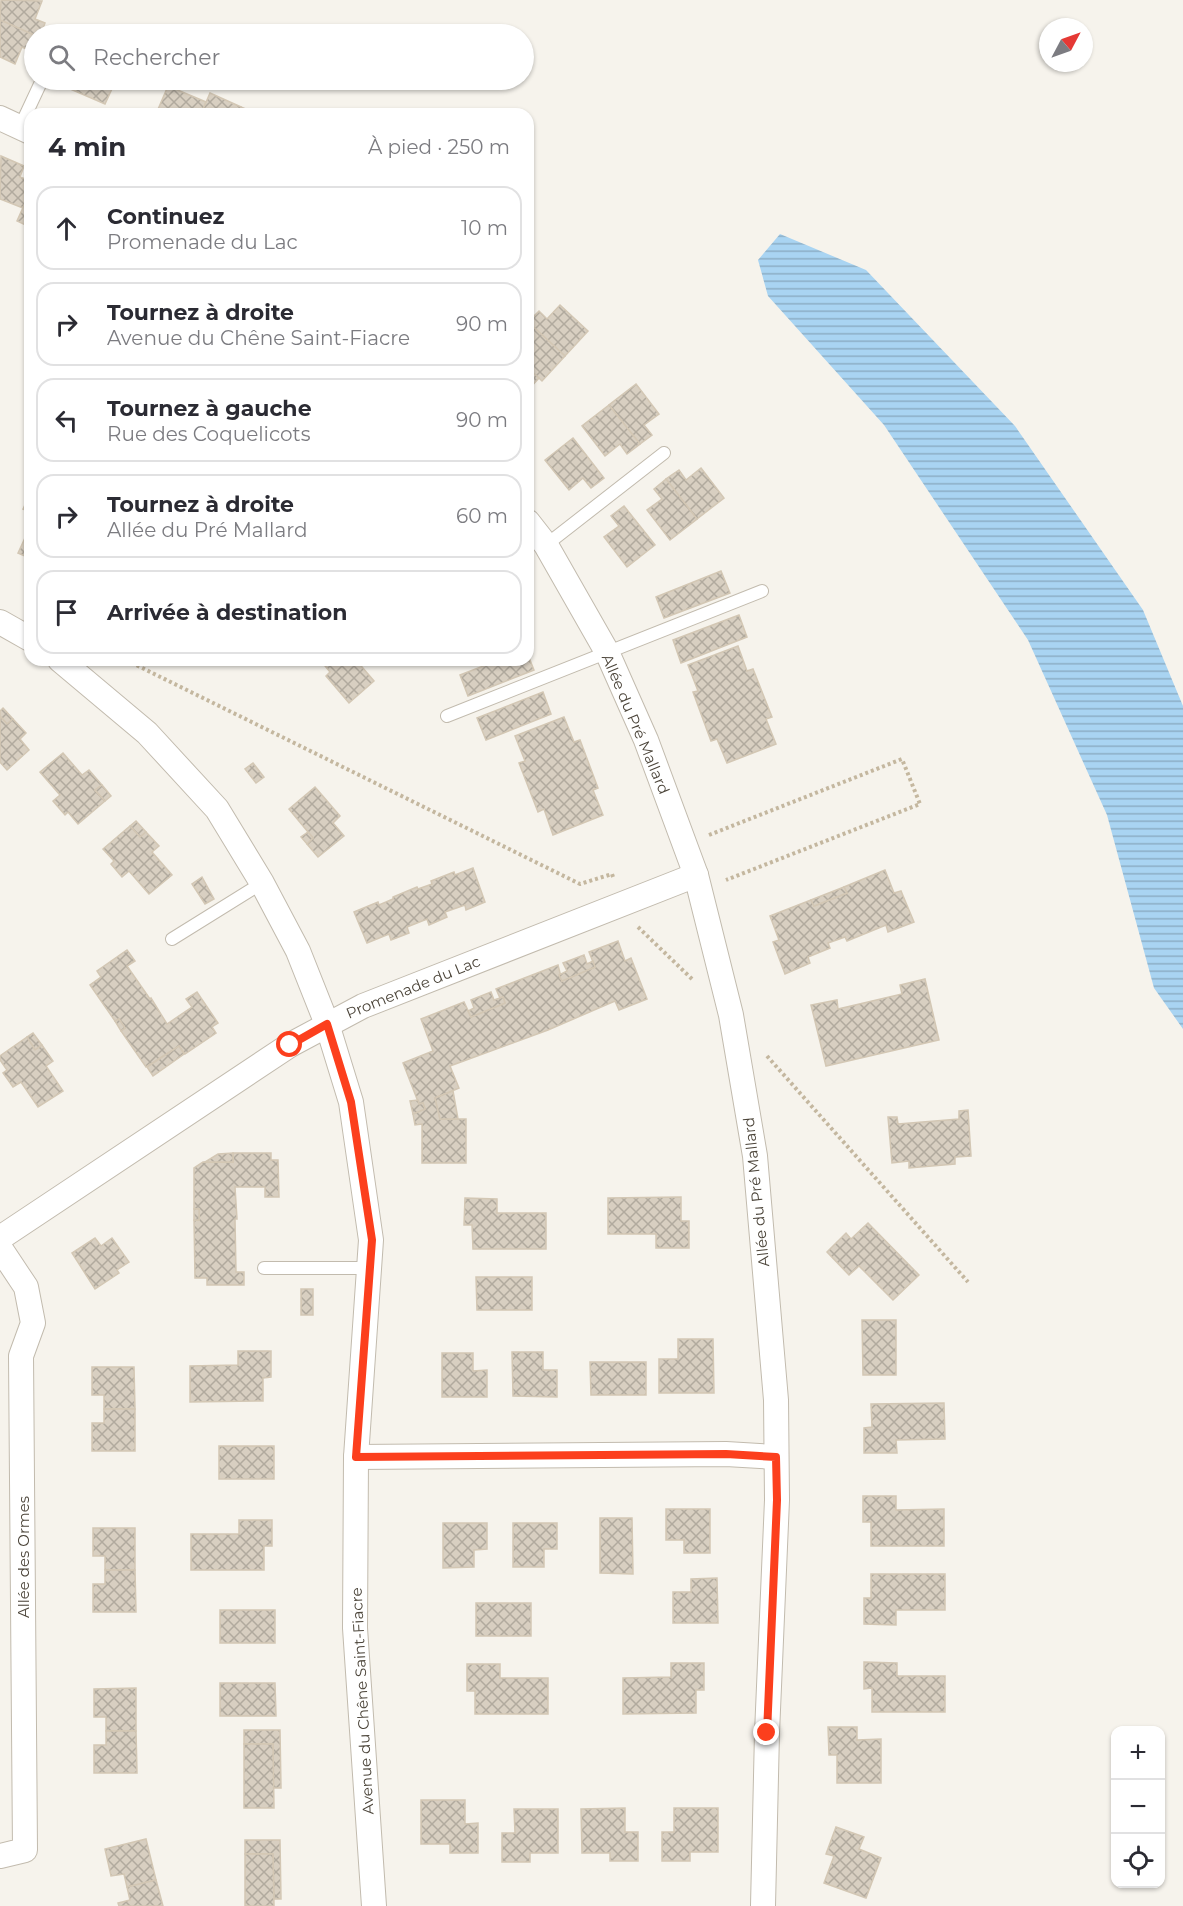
<!DOCTYPE html>
<html lang="fr">
<meta charset="utf-8">
<style>
:root{--surface:#fff;--page:#f7f7f7;--text:#2b2b33;--muted:#7c7c81;--line:#e1e1e2}
body{margin:0;font-family:Montserrat,sans-serif;background:var(--page);color:var(--text)}
.controls{position:absolute;right:18px;bottom:18px;display:grid;overflow:hidden;border-radius:12px;box-shadow:0 2px 4px #0004}
.controls button{width:54px;height:54px;display:grid;place-items:center;padding:0;border:0;border-bottom:2px solid var(--line);background:var(--surface);color:var(--text);font:30px sans-serif}
.compass{position:absolute;left:1039px;top:18px;width:54px;height:54px;border-radius:50%;background:var(--surface);box-shadow:0 2px 4px #0004;rotate:49deg}
.stop{position:absolute;width:18px;height:18px;margin:-14px;border:4px solid #fc3f1d;border-radius:50%;background:#fff}
.stop.end{background:#fc3f1d;border-color:#fff;box-shadow:0 2px 6px #0008}
.list{margin:0;padding:0;list-style:none}
h2{display:flex;justify-content:space-between;align-items:center;height:78px;margin:0;padding:0 24px;font-size:26px}
h2 small{font-size:20px;font-weight:400;color:var(--muted)}
.list li{display:grid;grid-template-columns:39px 1fr auto;gap:18px;align-items:center;box-sizing:border-box;height:84px;margin:0 12px 12px;padding:0 12px;border:2px solid var(--line);border-radius:18px}
.list b{display:block;font-size:22px;white-space:nowrap}
.list p{margin:0;font-size:20px;white-space:nowrap;color:var(--muted)}
.list em{font-size:20px;font-style:normal;color:var(--muted)}
.icon{flex:none;width:33px;height:33px;fill:none;stroke:currentColor;stroke-width:2;stroke-linecap:round;stroke-linejoin:round}
.map{position:relative;flex:none;width:1183px;height:1906px;overflow:hidden}
.search{position:absolute;background:var(--surface);box-shadow:0 2px 4px #0004;left:24px;top:24px;width:510px;height:66px;display:flex;align-items:center;gap:15px;box-sizing:border-box;padding:0 21px;border-radius:33px;color:var(--muted);font-size:22px}
.panel{position:absolute;background:var(--surface);box-shadow:0 2px 4px #0004;left:24px;top:108px;width:510px;height:558px;border-radius:18px}
.map>svg:first-child{display:block}
.water{fill:url(#water-rules)}
.building{fill:url(#building-cross-hatch);stroke:#d3c7b4;stroke-width:1.5}
.lines{fill:none;stroke-linecap:round;stroke-linejoin:round}
.lane-casing{stroke:#c2bbae;stroke-width:14}
.street-casing{stroke:#c2bbae;stroke-width:26}
.path{stroke:#c4b79f;stroke-width:4;stroke-dasharray:3 3;stroke-linecap:butt}
.lane{stroke:#fff;stroke-width:12}
.street{stroke:#fff;stroke-width:24}
.route{stroke:#fc3f1d;stroke-width:8}
.labels{text-anchor:middle;dominant-baseline:central;stroke-width:4.5;stroke-linejoin:round;paint-order:stroke}
.street-label{font-size:15px;fill:#4b4439;stroke:#fff}
</style>
<div class="map">
<svg width="1183" height="1906" viewBox="0 0 1183 1906">
<defs>
<pattern id="water-rules" width="6" height="5" patternUnits="userSpaceOnUse" patternTransform="scale(1.5)"><rect width="6" height="5" fill="#a9d4f2"/><path d="M0 2.5h6" fill="none" stroke="#8caec5"/></pattern>
<pattern id="building-cross-hatch" width="8" height="8" patternUnits="userSpaceOnUse" patternTransform="scale(1.5)"><rect width="8" height="8" fill="#d8cfc1"/><path d="M0 0l8 8M0 8l8-8" fill="none" stroke="#b1aa9e"/></pattern>
</defs>
<rect width="100%" height="100%" fill="#f6f3ec"/>
<path class="water" d="M780,234L866,270L1015,426L1143,610L1183,706V1029L1154,988L1107,815L1028,640L884,425L768,296L758,260Z"/>
<g class="building">
<path d="M1,0L42,1L35,19L45,23L41,34L34,35L0,20Z"/>
<path d="M0,20L34,35L33,52L22,47L15,64L0,57Z"/>
<path d="M98,26L116,34H94Z"/>
<path d="M75,80H116L105,104L70,89Z"/>
<path d="M168,86L206,102L201,114H156Z"/>
<path d="M210,93L241,107L238,114H201Z"/>
<path d="M241,107L257,114H238Z"/>
<path d="M1,156L24,166L20,177L30,181V192L23,208L0,199Z"/>
<path d="M30,192V227L17,221Z"/>
<path d="M560,305L588,331L565,356L528,322L539,311L547,319Z"/>
<path d="M528,322L565,356L542,381L528,368Z"/>
<path d="M528,368L539,378L528,390Z"/>
<path d="M636,384L659,414L644,425L652,435L640,444L609,405Z"/>
<path d="M609,405L640,444L627,454L620,444L605,456L582,426Z"/>
<path d="M573,438L604,478L591,488L583,478L569,490L545,460Z"/>
<path d="M701,468L724,498L697,519L666,479L679,470L686,480Z"/>
<path d="M666,479L697,519L670,540L647,510L662,499L654,489Z"/>
<path d="M30,494V512L23,509Z"/>
<path d="M624,506L655,545L627,567L604,537L619,526L611,516Z"/>
<path d="M30,527V558L18,553Z"/>
<path d="M721,571L730,593L664,618L656,597Z"/>
<path d="M739,615L747,637L681,663L673,640Z"/>
<path d="M738,646L747,671L753,669L772,717L766,719L776,744L727,763L717,739L711,741L693,692L698,691L688,665Z"/>
<path d="M528,655L534,670L468,696L460,675L499,660H528Z"/>
<path d="M323,660H356L374,681L349,703L326,676L330,672L321,661Z"/>
<path d="M543,692L551,714L486,740L477,718Z"/>
<path d="M3,708L13,719L7,724L0,716V711Z"/>
<path d="M0,716L7,724L13,719L26,733L20,739L29,750L7,770L0,762Z"/>
<path d="M564,717L574,742L580,740L598,788L593,790L603,815L553,835L544,809L538,812L519,763L525,761L515,736Z"/>
<path d="M63,753L82,775L89,770L102,785L95,790L105,801L78,824L68,812L65,815L53,801L60,795L40,772Z"/>
<path d="M253,763L264,777L256,783L245,769Z"/>
<path d="M102,785L111,796L105,801L95,790Z"/>
<path d="M315,787L340,816L333,823L344,836L318,857L307,844L313,838L289,809Z"/>
<path d="M136,821L146,832L140,837L130,826Z"/>
<path d="M130,826L140,837L146,832L159,846L152,852L172,875L149,894L129,871L122,877L111,864L114,861L103,849Z"/>
<path d="M308,832L313,838L307,844L301,837Z"/>
<path d="M473,868L485,902L466,910L465,905L445,912L447,917L429,925L427,919L407,927L409,933L391,940L389,934L367,943L354,912L378,902L379,905L393,899V897L417,887L418,889L432,884L431,881L454,872L455,875Z"/>
<path d="M885,870L894,893L901,891L914,922L888,932L886,925L847,941L845,937L828,943L830,948L808,957L810,963L785,974L773,942L779,940L770,916L811,900L814,906L847,893L844,887Z"/>
<path d="M202,877L214,899L205,904L192,884Z"/>
<path d="M844,887L847,893L814,906L811,900Z"/>
<path d="M618,941L625,961L631,958L647,999L619,1010L615,1001L548,1030L450,1066L459,1088L435,1098L440,1119H466V1163H422V1124L415,1125L413,1114L425,1109L423,1103L419,1104L403,1063L433,1051L421,1019L464,1002L471,1017L505,1003L503,997L500,998L496,989L558,965L562,981L595,967L589,952Z"/>
<path d="M127,950L135,961L127,966L150,999L151,998L167,1024L192,1007L186,999L197,992L218,1023L212,1027L216,1033L185,1054L179,1046L146,1067L121,1031L125,1028L119,1019L115,1021L90,985L101,977L97,971Z"/>
<path d="M584,955L587,964L593,961L595,967L562,981L559,975L567,971L563,963Z"/>
<path d="M925,979L939,1040L826,1066L811,1005L837,1000L838,1009L902,994L900,985Z"/>
<path d="M491,992L494,1000L503,997L505,1003L471,1017L468,1011L474,1008L471,1000Z"/>
<path d="M119,1019L125,1028L121,1031L115,1021Z"/>
<path d="M33,1033L42,1045L35,1050L27,1037Z"/>
<path d="M27,1037L35,1050L42,1045L53,1061L46,1066L63,1091L38,1107L21,1082L13,1087L3,1073L7,1070L0,1060V1056Z"/>
<path d="M179,1046L184,1054L153,1076L147,1067Z"/>
<path d="M453,1091L458,1119H440L435,1098Z"/>
<path d="M418,1100L419,1104L423,1103L425,1109L413,1114L410,1101Z"/>
<path d="M968,1110L971,1156L955,1157V1164L909,1168V1161L892,1163L888,1117H897L898,1124L959,1119V1111Z"/>
<path d="M233,1153H271V1160H278L279,1197H265V1187H235L237,1219H235L236,1272H244V1285H207V1278H195L194,1220H199V1209H194V1168L203,1162H233Z"/>
<path d="M218,1154L233,1153V1162H205Z"/>
<path d="M681,1197V1221H689V1248H656V1234H608V1198Z"/>
<path d="M465,1198L497,1199V1213H546V1249H473L472,1225H464Z"/>
<rect x="194" y="1209" width="5" height="11"/>
<path d="M868,1223L919,1275L893,1300L859,1266L849,1275L827,1252L846,1233L851,1239Z"/>
<path d="M95,1238L101,1246L112,1238L129,1262L117,1270L119,1273L95,1289L72,1253Z"/>
<path d="M476,1277H532V1310H477Z"/>
<rect x="301" y="1289" width="12" height="26"/>
<path d="M862,1320H896V1375H863Z"/>
<path d="M678,1339H713L714,1393H659V1359H678Z"/>
<path d="M238,1351H271V1377L263,1378V1401L190,1402V1366L238,1365Z"/>
<path d="M512,1352H543V1370H557V1397L513,1396Z"/>
<path d="M442,1353H473V1371L487,1370V1397H442Z"/>
<path d="M590,1362H646V1395H591Z"/>
<path d="M92,1367H134L135,1409H104V1395H92Z"/>
<path d="M944,1403L945,1439L896,1440L897,1453H864V1428L872,1427L871,1404Z"/>
<path d="M104,1409H135V1451H92V1423H104Z"/>
<rect x="219" y="1446" width="55" height="33"/>
<path d="M863,1496H896V1510L944,1509V1546H871V1522H863Z"/>
<path d="M666,1509H710V1553H684V1540H666Z"/>
<path d="M600,1518H632L633,1574L600,1573Z"/>
<path d="M239,1520H272V1546H264V1570H191V1534H239Z"/>
<path d="M443,1523H487V1549L474,1550V1567L443,1568Z"/>
<path d="M513,1523H557V1549H544V1567H513Z"/>
<path d="M93,1528H135V1570H105V1556H93Z"/>
<path d="M105,1570H135L136,1612H93V1584H105Z"/>
<path d="M871,1574H945V1610H896V1625L864,1624V1598H871Z"/>
<path d="M717,1578L718,1623H673V1592H691V1579Z"/>
<rect x="476" y="1603" width="55" height="33"/>
<rect x="220" y="1610" width="55" height="33"/>
<path d="M864,1662L897,1663V1676H945V1712H872V1688L864,1689Z"/>
<path d="M671,1663H704V1690H696V1713L623,1714V1678L671,1677Z"/>
<path d="M467,1664H500V1678H548V1714H475V1691H467Z"/>
<path d="M220,1683H275L276,1716H220Z"/>
<path d="M136,1688V1731H106V1717H94V1689Z"/>
<path d="M828,1727H857V1740L881,1739V1783H837V1755H829Z"/>
<path d="M244,1730H280L281,1788H273V1744H244Z"/>
<path d="M106,1731H136L137,1773H94V1745H106Z"/>
<path d="M244,1744H273L274,1808H244Z"/>
<path d="M421,1800H465V1824L478,1823V1853H450V1844H421Z"/>
<path d="M625,1808V1832H638V1861H610V1853H582L581,1809Z"/>
<path d="M674,1808H718V1852H690V1861H662V1832H674Z"/>
<path d="M514,1809H558V1853H530V1862H502V1833H515Z"/>
<path d="M836,1827L864,1837L859,1849L881,1858L866,1898L824,1883L834,1856L826,1854Z"/>
<path d="M146,1839L156,1880L127,1887L124,1874L111,1876L105,1849Z"/>
<path d="M245,1840H280L281,1899H274L273,1854H245Z"/>
<path d="M245,1854H273L274,1906H245Z"/>
<path d="M156,1880L163,1906H119L118,1903L130,1900L127,1887Z"/>
</g>
<g class="lines">
<g class="lane-casing">
<g id="lane">
<path d="M20,127L42,80"/>
<path d="M546,545L664,453"/>
<path d="M447,716L762,591"/>
<path d="M172,939L262,883"/>
<path d="M264,1268H369"/>
</g>
</g>
<g class="street-casing">
<g id="street">
<path d="M0,118L30,132"/>
<path d="M528,522L546,545L607,652L646,740L696,875L731,1015L755,1156L776,1400L777,1500L767,1733L763,1906"/>
<path d="M0,622L30,639"/>
<path d="M60,660L147,733L217,809L262,883L298,951L327,1024L351,1102L371,1240L356,1457L355,1628L374,1906"/>
<path d="M0,1238L290,1045L363,1006L696,875"/>
<path d="M0,1248L26,1287L33,1323L21,1356L25,1850L0,1856"/>
<path d="M356,1457L726,1454L776,1457"/>
</g>
</g>
<g class="path">
<path d="M126,660L580,884L612,874L613,877"/>
<path d="M709,835L902,759L920,804L726,880"/>
<path d="M638,927L693,980"/>
<path d="M767,1056L968,1282"/>
</g>
<use href="#lane" class="lane"/>
<use href="#street" class="street"/>
</g>
<g class="lines">
<path class="route" d="M290,1045L327,1024L351,1102L372,1240L356,1457L726,1454L776,1457L777,1500L767,1733"/>
</g>
<g class="labels">
<g class="street-label">
<text transform="translate(636 724) rotate(67)">Allée du Pré Mallard</text>
<text transform="translate(413 987) rotate(-22)">Promenade du Lac</text>
<text transform="translate(756 1192) rotate(-96)">Allée du Pré Mallard</text>
<text transform="translate(23 1557) rotate(-90)">Allée des Ormes</text>
<text transform="translate(362 1701) rotate(-93)">Avenue du Chêne Saint-Fiacre</text>
</g>
</g>
</svg>
<div class="controls">
<button>+</button>
<button>−</button>
<button><svg class="icon" aria-label="locate" viewBox="0 0 24 24"><circle cx="12" cy="12" r="6"/><path d="M12 2v4M12 18v4M2 12h4M18 12h4"/></svg></button>
</div>
<svg class="compass" viewBox="-18 -18 36 36"><path d="M0-13l5 13h-10z" fill="#e53935"/><path d="M0 13l5-13h-10z" fill="#7c7c81"/></svg>
<div class="stop" style="left:290px;top:1045px"></div>
<div class="stop end" style="left:767px;top:1733px"></div>
<div class="search"><svg class="icon" aria-label="search" viewBox="0 0 24 24"><circle cx="10" cy="10" r="6"/><path d="M15 15l6 6"/></svg>Rechercher</div>
<section class="panel">
<h2>4 min<small>À pied · 250 m</small></h2>
<ul class="list">
<li><svg class="icon" aria-label="ahead" viewBox="0 0 24 24"><path d="M12 20V5M6 11l6-6 6 6"/></svg><div><b>Continuez</b><p>Promenade du Lac</p></div><em>10 m</em></li>
<li><svg class="icon" aria-label="right" viewBox="0 0 24 24"><path d="M7 20v-9h11M14 6l5 5-5 5"/></svg><div><b>Tournez à droite</b><p>Avenue du Chêne Saint-Fiacre</p></div><em>90 m</em></li>
<li><svg class="icon" aria-label="left" viewBox="0 0 24 24"><path d="M17 20v-9H6M10 6l-5 5 5 5"/></svg><div><b>Tournez à gauche</b><p>Rue des Coquelicots</p></div><em>90 m</em></li>
<li><svg class="icon" aria-label="right" viewBox="0 0 24 24"><path d="M7 20v-9h11M14 6l5 5-5 5"/></svg><div><b>Tournez à droite</b><p>Allée du Pré Mallard</p></div><em>60 m</em></li>
<li><svg class="icon" aria-label="arrive" viewBox="0 0 24 24"><path d="M6 21V4h12l-3 4 3 4H6"/></svg><div><b>Arrivée à destination</b></div></li>
</ul>
</section>
</div>
